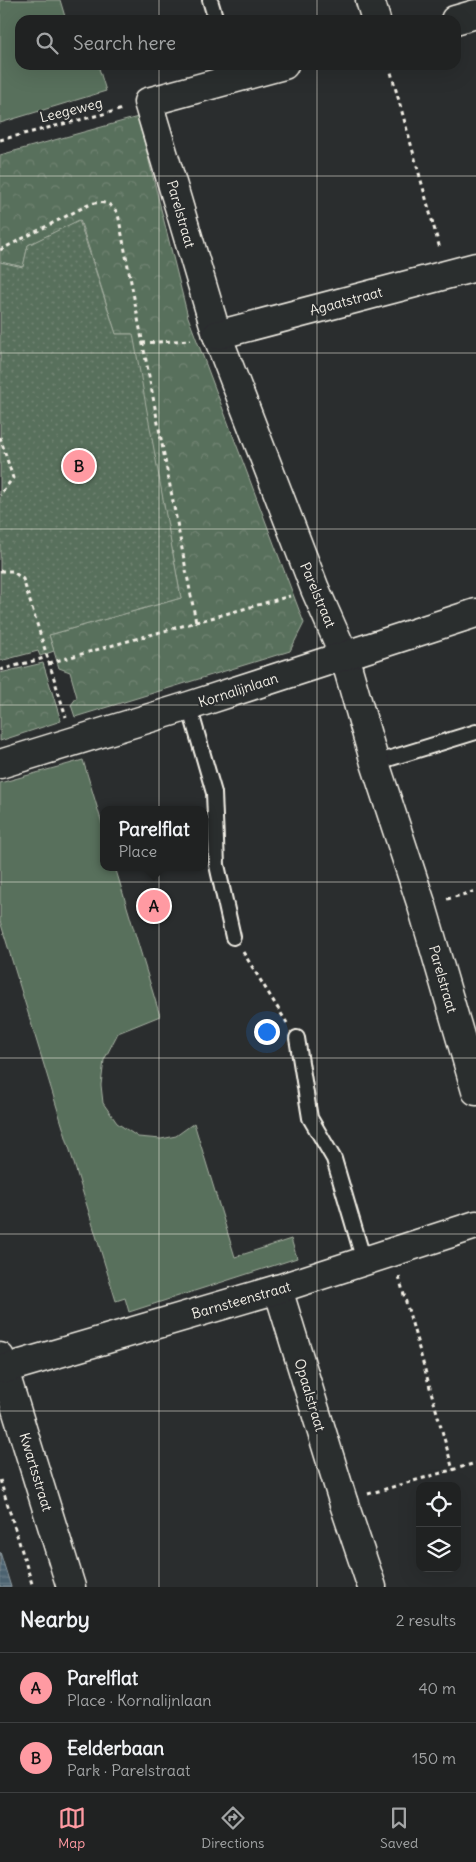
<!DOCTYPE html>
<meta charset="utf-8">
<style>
:root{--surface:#202222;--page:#2d2f2f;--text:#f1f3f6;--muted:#a2a4a5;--line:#3d3f40;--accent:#ff9aa2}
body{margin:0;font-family:Delius,sans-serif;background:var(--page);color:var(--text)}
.controls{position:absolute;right:15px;bottom:15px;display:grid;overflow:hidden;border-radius:10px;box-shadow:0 5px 20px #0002}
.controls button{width:45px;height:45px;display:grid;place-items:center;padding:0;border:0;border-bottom:1px solid var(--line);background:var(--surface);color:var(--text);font:25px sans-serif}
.you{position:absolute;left:266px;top:1031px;width:18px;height:18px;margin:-12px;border:4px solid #fff;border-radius:50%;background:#1a73e8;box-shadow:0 0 0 8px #1a73e833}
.badge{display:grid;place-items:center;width:32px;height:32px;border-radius:50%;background:var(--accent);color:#111;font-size:16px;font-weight:700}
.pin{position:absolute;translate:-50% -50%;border:2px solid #fff;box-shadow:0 1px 5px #0006}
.popup{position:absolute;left:100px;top:806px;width:108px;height:65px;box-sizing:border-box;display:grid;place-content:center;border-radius:10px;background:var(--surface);filter:drop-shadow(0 1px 4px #0005);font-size:16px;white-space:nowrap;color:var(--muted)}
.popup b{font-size:19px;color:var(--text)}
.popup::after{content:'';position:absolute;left:50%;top:100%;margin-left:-10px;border:10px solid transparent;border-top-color:var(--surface)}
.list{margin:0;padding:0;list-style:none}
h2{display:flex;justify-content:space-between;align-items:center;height:65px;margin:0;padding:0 20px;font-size:21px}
h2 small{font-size:16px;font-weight:400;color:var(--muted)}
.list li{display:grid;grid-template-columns:32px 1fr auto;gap:15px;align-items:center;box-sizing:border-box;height:70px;padding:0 20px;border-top:1px solid var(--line)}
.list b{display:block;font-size:19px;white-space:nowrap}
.list p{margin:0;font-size:16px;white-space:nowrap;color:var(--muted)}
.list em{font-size:16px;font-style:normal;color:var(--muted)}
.icon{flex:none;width:28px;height:28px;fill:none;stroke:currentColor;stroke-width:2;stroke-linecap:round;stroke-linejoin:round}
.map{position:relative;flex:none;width:476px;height:1587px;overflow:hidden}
.search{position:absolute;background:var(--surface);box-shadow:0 5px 20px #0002;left:15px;right:15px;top:15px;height:55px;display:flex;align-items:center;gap:12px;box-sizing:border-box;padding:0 18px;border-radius:15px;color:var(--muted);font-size:19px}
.sheet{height:205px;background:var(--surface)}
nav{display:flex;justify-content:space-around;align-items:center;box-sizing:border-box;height:70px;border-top:1px solid var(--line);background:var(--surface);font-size:14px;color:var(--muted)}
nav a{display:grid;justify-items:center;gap:2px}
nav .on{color:var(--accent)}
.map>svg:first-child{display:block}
.green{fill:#586f5b;stroke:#a6b0a2}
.forest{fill:url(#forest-crowns);stroke:#a6b0a2}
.park{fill:url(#park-dots);stroke:#a6b0a2}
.water{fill:url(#water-rules);stroke:#8f9ba0}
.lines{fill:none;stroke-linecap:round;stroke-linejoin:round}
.service-casing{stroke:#f4f1e8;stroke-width:18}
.minor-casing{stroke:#f4f1e8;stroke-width:31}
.path{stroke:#f4f1e8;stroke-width:3;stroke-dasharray:4 4;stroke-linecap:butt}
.service{stroke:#2a2d2e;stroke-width:14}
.minor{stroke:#2a2d2e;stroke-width:28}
.grid{fill:none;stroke:#f4f1e8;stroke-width:1;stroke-opacity:0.55}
.labels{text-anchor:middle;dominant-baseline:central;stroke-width:4.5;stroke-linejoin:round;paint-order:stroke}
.street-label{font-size:14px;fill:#f4f1e8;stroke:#2a2d2e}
</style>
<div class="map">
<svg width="476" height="1587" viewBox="0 0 476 1587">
<defs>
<pattern id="forest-crowns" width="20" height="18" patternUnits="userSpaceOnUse" patternTransform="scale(1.25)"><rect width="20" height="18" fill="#586f5b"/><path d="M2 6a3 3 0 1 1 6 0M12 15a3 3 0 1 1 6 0" fill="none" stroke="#718473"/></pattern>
<pattern id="park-dots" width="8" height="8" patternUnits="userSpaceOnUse" patternTransform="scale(1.25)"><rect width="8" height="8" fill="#586f5b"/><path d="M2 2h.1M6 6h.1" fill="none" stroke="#718473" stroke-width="1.8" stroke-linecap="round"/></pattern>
<pattern id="water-rules" width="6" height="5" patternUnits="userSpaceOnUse" patternTransform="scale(1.25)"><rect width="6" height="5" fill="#4c6270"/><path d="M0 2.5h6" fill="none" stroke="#667984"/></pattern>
</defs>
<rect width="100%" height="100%" fill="#2a2d2e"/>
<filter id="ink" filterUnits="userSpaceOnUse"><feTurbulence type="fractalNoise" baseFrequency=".02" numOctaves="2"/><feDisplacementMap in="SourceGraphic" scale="10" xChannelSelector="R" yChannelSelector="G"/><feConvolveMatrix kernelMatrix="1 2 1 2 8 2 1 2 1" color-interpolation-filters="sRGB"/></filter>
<g filter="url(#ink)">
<g class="green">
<path d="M0,0H60L66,20H20V65H98L106,91L0,123Z"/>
<path d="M83,760L104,830V867H115L160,1016L118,1033L104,1060L101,1085L103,1103L117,1123L138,1137L161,1139L176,1136L194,1123L235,1257L291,1239L297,1258L129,1312L125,1298L116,1301L0,921V783Z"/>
</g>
<g class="forest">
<path d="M138,117L188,317L304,623L290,651L75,717L71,705L77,697L70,672L59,668L49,635L181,598L132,334H116L80,220L28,245L23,267L0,262V155Z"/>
<path d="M43,663L61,721L0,741V673Z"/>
</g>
<path class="park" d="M79,220L116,334H133L181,598L49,635L54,651L40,656L38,651L0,661V262L23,267L28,245Z"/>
<path class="water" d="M0,1552L11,1587H0Z"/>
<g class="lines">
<g class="service-casing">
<g id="service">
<path d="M210,0L216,20"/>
<path d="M189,706L214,793L217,865L233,937"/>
<path d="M375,763L476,732"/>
<path d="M297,1038L310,1118L334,1159L364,1261"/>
</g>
</g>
<g class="minor-casing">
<g id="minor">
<path d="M370,0L376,20"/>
<path d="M455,20L476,14"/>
<path d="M284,65L148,102L217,335L315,589L344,655L375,763L422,906L476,1091"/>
<path d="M217,335L476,267"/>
<path d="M0,764L189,706L476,613"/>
<path d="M278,1289L343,1501L372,1587"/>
<path d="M0,1357L71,1587"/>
<path d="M4,1369L278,1289L476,1225"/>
</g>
</g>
<g class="path">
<path d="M389,65L440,249"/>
<path d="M0,140L123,109"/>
<path d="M0,250L90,204C102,201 111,202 118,214L196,622"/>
<path d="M142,343L191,340"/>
<path d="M0,437L13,478L0,495"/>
<path d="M0,571H12L23,579L66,717"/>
<path d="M49,663L290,596"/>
<path d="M0,670L48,657"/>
<path d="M447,899L476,891"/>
<path d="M243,952L287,1023"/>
<path d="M399,1277L453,1470"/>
<path d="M0,1480L33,1587"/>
<path d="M368,1494L476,1463"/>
</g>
<use href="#service" class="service"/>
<use href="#minor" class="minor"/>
</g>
</g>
<path class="grid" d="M159,0V20M317,0V20M159,65V1587M317,65V1587M0,176H476M0,353H476M0,529H476M0,705H476M0,882H476M0,1058H476M0,1234H476M0,1411H476"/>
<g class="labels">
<g class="street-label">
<text transform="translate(71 110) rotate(-14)">Leegeweg</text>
<text transform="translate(181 214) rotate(74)">Parelstraat</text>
<text transform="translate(346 301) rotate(-15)">Agaatstraat</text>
<text transform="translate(318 595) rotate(67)">Parelstraat</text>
<text transform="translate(238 690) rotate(-18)">Kornalijnlaan</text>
<text transform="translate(443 979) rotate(74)">Parelstraat</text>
<text transform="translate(241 1300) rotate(-16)">Barnsteenstraat</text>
<text transform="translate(310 1395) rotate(73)">Opaalstraat</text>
<text transform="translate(36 1472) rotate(73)">Kwartsstraat</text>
</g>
</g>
</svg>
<div class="controls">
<button><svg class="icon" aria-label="locate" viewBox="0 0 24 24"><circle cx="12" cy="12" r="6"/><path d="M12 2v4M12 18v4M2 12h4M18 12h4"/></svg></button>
<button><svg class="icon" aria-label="layers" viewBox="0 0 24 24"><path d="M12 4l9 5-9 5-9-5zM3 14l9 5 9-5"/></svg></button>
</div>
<div class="you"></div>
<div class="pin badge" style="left:154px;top:906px">A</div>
<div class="popup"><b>Parelflat</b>Place</div>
<div class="pin badge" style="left:79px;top:466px">B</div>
<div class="search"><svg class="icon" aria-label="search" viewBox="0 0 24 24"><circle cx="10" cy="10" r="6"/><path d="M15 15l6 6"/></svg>Search here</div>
</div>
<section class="sheet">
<h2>Nearby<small>2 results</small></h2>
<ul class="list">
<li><span class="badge">A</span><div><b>Parelflat</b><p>Place · Kornalijnlaan</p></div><em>40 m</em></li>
<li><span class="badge">B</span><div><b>Eelderbaan</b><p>Park · Parelstraat</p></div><em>150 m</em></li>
</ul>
</section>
<nav>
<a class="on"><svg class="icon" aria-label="map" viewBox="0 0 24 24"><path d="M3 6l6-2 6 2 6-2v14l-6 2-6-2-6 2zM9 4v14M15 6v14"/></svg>Map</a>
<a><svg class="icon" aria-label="directions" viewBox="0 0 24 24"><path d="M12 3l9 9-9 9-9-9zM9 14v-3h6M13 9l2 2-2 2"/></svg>Directions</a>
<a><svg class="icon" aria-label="saved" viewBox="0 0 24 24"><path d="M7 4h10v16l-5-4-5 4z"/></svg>Saved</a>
</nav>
